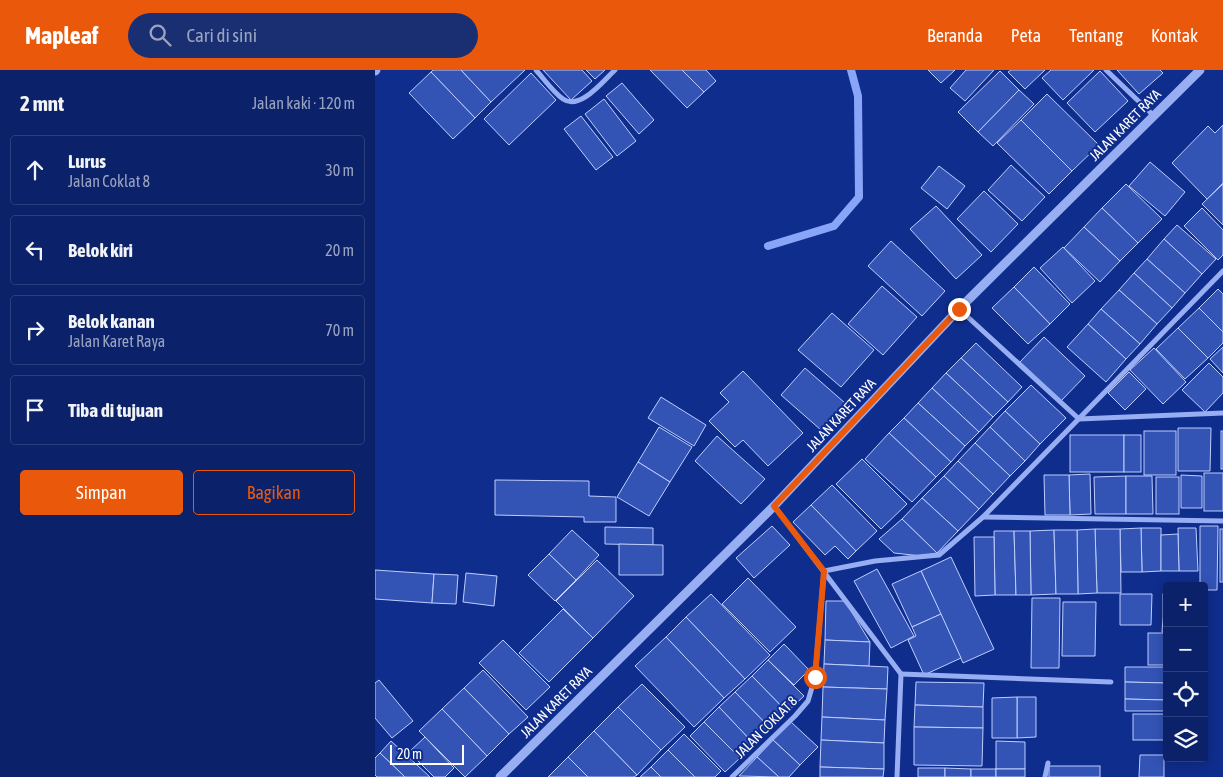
<!DOCTYPE html>
<html lang="id">
<meta charset="utf-8">
<style>
:root{--surface:#0b226a;--page:#192f72;--text:#f1f3f6;--muted:#9aa4c1;--line:#2b3f7e;--accent:#ea580c}
body{margin:0;font-family:"Asap Condensed",sans-serif;background:var(--page);color:var(--text)}
.controls{position:absolute;right:15px;bottom:15px;display:grid;overflow:hidden;border-radius:5px;box-shadow:0 2px 12px #0003}
.controls button{width:45px;height:45px;display:grid;place-items:center;padding:0;border:0;border-bottom:1px solid var(--line);background:var(--surface);color:var(--text);font:25px sans-serif}
.scale{position:absolute;left:15px;bottom:12px;width:74px;box-sizing:border-box;padding-left:5px;border:2px solid #fff;border-top:0;font-size:14px;line-height:18px;white-space:nowrap;color:#fff;-webkit-text-stroke:4px #0f2d8d;paint-order:stroke}
.stop{position:absolute;width:15px;height:15px;margin:-11px;border:4px solid #ea580c;border-radius:50%;background:#fff}
.stop.end{background:#ea580c;border-color:#fff;box-shadow:0 1px 5px #0008}
.list{margin:0;padding:0;list-style:none}
h2{display:flex;justify-content:space-between;align-items:center;height:65px;margin:0;padding:0 20px;font-size:21px}
h2 small{font-size:16px;font-weight:400;color:var(--muted)}
.list li{display:grid;grid-template-columns:32px 1fr auto;gap:15px;align-items:center;box-sizing:border-box;height:70px;margin:0 10px 10px;padding:0 10px;border:1px solid var(--line);border-radius:5px}
.list b{display:block;font-size:19px;white-space:nowrap}
.list p{margin:0;font-size:16px;white-space:nowrap;color:var(--muted)}
.list em{font-size:16px;font-style:normal;color:var(--muted)}
.actions{display:flex;gap:10px;padding:15px 20px}
.actions a{flex:1;padding:11px 0;border:1px solid var(--accent);border-radius:5px;text-align:center;font-size:18px;color:var(--accent)}
.actions .main{background:var(--accent);color:#fff}
.icon{flex:none;width:28px;height:28px;fill:none;stroke:currentColor;stroke-width:2;stroke-linecap:round;stroke-linejoin:round}
.map{position:relative;flex:none;width:848px;height:707px;overflow:hidden}
header{display:flex;align-items:center;gap:30px;box-sizing:border-box;height:70px;padding:0 25px;background:var(--accent);color:#fff}
header strong{font-size:24px}
nav{display:flex;gap:28px;margin-inline-start:auto;font-size:18px}
.search{width:350px;height:45px;background:var(--page);display:flex;align-items:center;gap:12px;box-sizing:border-box;padding:0 18px;border-radius:28px;color:var(--muted);font-size:19px}
main{display:flex}
aside{flex:1;background:var(--surface)}
.map>svg:first-child{display:block}
.lines{fill:none;stroke-linecap:round;stroke-linejoin:round}
.stream{stroke:#88a5f7;stroke-width:8}
.building{fill:#3353b5;stroke:#becefe}
.minor{stroke:#97aef3;stroke-width:5}
.tertiary{stroke:#97aef3;stroke-width:9}
.route{stroke:#ea580c;stroke-width:6}
.labels{text-anchor:middle;dominant-baseline:central;stroke-width:4;stroke-linejoin:round;paint-order:stroke}
.street-label{font-size:14px;fill:#fff;stroke:#0f2d8d}
</style>
<header>
<strong>Mapleaf</strong>
<div class="search"><svg class="icon" aria-label="search" viewBox="0 0 24 24"><circle cx="10" cy="10" r="6"/><path d="M15 15l6 6"/></svg>Cari di sini</div>
<nav><a>Beranda</a><a>Peta</a><a>Tentang</a><a>Kontak</a></nav>
</header>
<main>
<aside>
<h2>2 mnt<small>Jalan kaki · 120 m</small></h2>
<ul class="list">
<li><svg class="icon" aria-label="ahead" viewBox="0 0 24 24"><path d="M12 20V5M6 11l6-6 6 6"/></svg><div><b>Lurus</b><p>Jalan Coklat 8</p></div><em>30 m</em></li>
<li><svg class="icon" aria-label="left" viewBox="0 0 24 24"><path d="M17 20v-9H6M10 6l-5 5 5 5"/></svg><div><b>Belok kiri</b></div><em>20 m</em></li>
<li><svg class="icon" aria-label="right" viewBox="0 0 24 24"><path d="M7 20v-9h11M14 6l5 5-5 5"/></svg><div><b>Belok kanan</b><p>Jalan Karet Raya</p></div><em>70 m</em></li>
<li><svg class="icon" aria-label="arrive" viewBox="0 0 24 24"><path d="M6 21V4h12l-3 4 3 4H6"/></svg><div><b>Tiba di tujuan</b></div></li>
</ul>
<div class="actions"><a class="main">Simpan</a><a>Bagikan</a></div>
</aside>
<div class="map">
<svg width="848" height="707" viewBox="0 0 848 707">
<rect width="100%" height="100%" fill="#0f2d8d"/>
<g class="lines">
<path class="stream" d="M393,176L459,156L484,127L483,26L476,0"/>
</g>
<g class="building">
<path d="M58,0H86L116,32L100,48L56,2Z"/>
<path d="M86,0H150L116,32Z"/>
<path d="M168,0H207L217,11L196,30Z"/>
<path d="M211,0H230L220,9Z"/>
<path d="M275,0H307L329,22L312,38Z"/>
<path d="M307,0H331L341,11L329,22Z"/>
<path d="M553,0H580L566,13Z"/>
<path d="M591,0H619L590,31L575,18Z"/>
<path d="M636,0H670L650,19L633,2Z"/>
<path d="M676,0H719L688,30L667,8Z"/>
<path d="M742,0H785L788,3L764,24Z"/>
<path d="M625,1L644,20L603,62L583,42Z"/>
<path d="M725,1L753,31L720,62L692,33Z"/>
<path d="M56,2L100,48L78,69L34,23Z"/>
<path d="M156,3L181,30L134,75L109,49Z"/>
<path d="M247,13L279,50L264,64L231,26Z"/>
<path d="M644,20L659,34L618,76L603,62Z"/>
<path d="M672,24L724,75L697,101L646,50Z"/>
<path d="M229,29L261,71L242,86L210,44Z"/>
<path d="M206,46L238,87L221,100L189,59Z"/>
<path d="M646,50L697,101L674,124L622,73Z"/>
<path d="M848,55V113L832,129L797,93L833,56L840,63Z"/>
<path d="M775,92L810,122L790,146L754,116Z"/>
<path d="M636,95L670,127L647,151L613,120Z"/>
<path d="M564,96L590,116L572,139L546,118Z"/>
<path d="M751,114L787,149L763,173L727,138Z"/>
<path d="M848,114V155L827,134Z"/>
<path d="M609,121L643,154L616,182L582,149Z"/>
<path d="M561,136L607,185L581,209L535,159Z"/>
<path d="M727,138L763,173L745,191L709,157Z"/>
<path d="M827,138L848,160V185L843,190L809,156Z"/>
<path d="M802,155L841,189L827,204L789,169Z"/>
<path d="M709,157L745,191L725,212L689,178Z"/>
<path d="M789,169L827,204L810,223L772,189Z"/>
<path d="M516,171L570,221L547,246L493,196Z"/>
<path d="M688,177L720,211L697,233L665,198Z"/>
<path d="M772,189L810,223L797,238L759,203Z"/>
<path d="M659,197L695,234L675,254L639,217Z"/>
<path d="M759,203L797,238L782,254L744,220Z"/>
<path d="M507,216L542,247L508,285L473,254Z"/>
<path d="M639,217L675,254L653,274L617,238Z"/>
<path d="M843,219L848,224V262L824,238Z"/>
<path d="M744,220L782,254L765,274L726,239Z"/>
<path d="M824,238L848,262V273L833,288L803,258Z"/>
<path d="M726,239L765,274L751,289L713,254Z"/>
<path d="M457,243L499,280L466,317L423,280Z"/>
<path d="M713,254L751,289L731,312L692,277Z"/>
<path d="M803,258L833,288L810,309L781,279Z"/>
<path d="M669,267L710,306L686,331L645,292Z"/>
<path d="M601,273L647,317L633,332L586,288Z"/>
<path d="M848,277V303L835,289Z"/>
<path d="M779,278L811,312L788,334L755,300Z"/>
<path d="M586,288L633,332L618,347L571,303Z"/>
<path d="M834,293L848,307V323L830,342L807,320Z"/>
<path d="M430,298L470,333L446,360L406,325Z"/>
<path d="M368,301L428,363L393,396L368,370L360,377L334,351L354,332L345,323Z"/>
<path d="M754,302L771,319L750,340L733,323Z"/>
<path d="M571,303L618,347L604,362L557,318Z"/>
<path d="M656,315L691,348L665,374L630,341Z"/>
<path d="M557,318L604,362L590,376L543,333Z"/>
<path d="M286,327L331,355L319,376L273,348Z"/>
<path d="M543,333L590,376L576,392L529,348Z"/>
<path d="M630,341L665,374L650,391L615,357Z"/>
<path d="M529,348L576,392L561,407L514,363Z"/>
<path d="M284,357L317,377L295,412L263,392Z"/>
<path d="M615,357L650,391L635,406L600,373Z"/>
<path d="M803,358H836L835,401H803Z"/>
<rect x="769" y="361" width="32" height="44"/>
<rect x="846" y="361" width="2" height="38"/>
<path d="M514,363L561,407L537,432L490,389Z"/>
<rect x="695" y="365" width="54" height="37"/>
<rect x="749" y="365" width="17" height="37"/>
<path d="M342,366L390,409L366,434L320,391Z"/>
<path d="M600,373L635,406L618,424L583,391Z"/>
<path d="M487,389L532,434L506,459L461,414Z"/>
<path d="M583,391L618,424L604,439L569,406Z"/>
<path d="M263,392L295,412L274,446L242,427Z"/>
<rect x="829" y="403" width="19" height="38"/>
<path d="M715,404L716,444L695,445L694,405Z"/>
<path d="M669,405H694L695,445H670Z"/>
<path d="M806,405L827,406V438H806Z"/>
<path d="M569,406L604,439L583,461L547,428Z"/>
<path d="M751,406V444H720L719,407Z"/>
<path d="M751,406H777L778,444H751Z"/>
<rect x="781" y="407" width="23" height="37"/>
<path d="M120,410L214,411V426L241,427V452H209V447L120,445Z"/>
<path d="M457,415L502,461L481,481L436,435Z"/>
<path d="M547,428L583,461L562,483L527,449Z"/>
<path d="M436,435L481,481L473,489L460,476L450,485L418,452Z"/>
<path d="M527,449L562,483L547,486L519,483L504,469Z"/>
<path d="M397,456L415,475L379,508L361,488Z"/>
<path d="M825,456H843L842,520H829V516H825Z"/>
<path d="M230,457L278,458V475L230,474Z"/>
<path d="M766,458H786V501L767,502Z"/>
<path d="M766,458L767,502H746L745,459Z"/>
<path d="M803,458H821L823,501H804Z"/>
<path d="M720,459H745L746,523H722Z"/>
<path d="M720,459L722,523L703,524L702,460Z"/>
<rect x="845" y="459" width="3" height="53"/>
<path d="M197,460L224,485L201,510L174,484Z"/>
<path d="M679,460L681,524L656,525L655,461Z"/>
<path d="M679,460H702L703,524H681Z"/>
<path d="M619,461H639L641,525H620Z"/>
<path d="M639,461H655L656,525H641Z"/>
<path d="M803,464L804,501H786V465Z"/>
<path d="M599,467H619L620,525L600,526Z"/>
<path d="M244,474L288,475V505H244Z"/>
<path d="M174,484L201,510L180,531L153,505Z"/>
<path d="M576,487L619,579L588,593L546,501Z"/>
<path d="M222,490L259,526L218,568L181,531Z"/>
<path d="M502,499L539,566L516,578L479,511Z"/>
<path d="M0,500L59,504L57,533L0,529Z"/>
<path d="M546,501L566,544L537,557L517,514Z"/>
<path d="M91,503L122,506L119,536L88,532Z"/>
<path d="M59,504L83,505L81,534L57,533Z"/>
<path d="M373,508L421,557L395,582L347,534Z"/>
<path d="M336,524L395,585L370,609L311,547Z"/>
<path d="M745,524H777L776,555H745Z"/>
<rect x="788" y="524" width="4" height="24"/>
<path d="M657,528H685L684,598H656Z"/>
<path d="M451,531H470L495,572L450,570Z"/>
<path d="M688,532H721L720,586H687Z"/>
<path d="M188,539L218,568L174,612L144,583Z"/>
<path d="M566,544L586,588L549,605L533,570L541,566L537,557Z"/>
<path d="M311,547L370,609L349,628L291,567Z"/>
<path d="M788,548H792V562H787Z"/>
<rect x="773" y="563" width="19" height="32"/>
<path d="M291,567L349,628L319,657L260,596Z"/>
<path d="M128,570L175,617L151,640L104,593Z"/>
<path d="M450,570L495,572L494,596L449,594Z"/>
<path d="M409,574L434,600L419,615L393,590Z"/>
<path d="M393,590L429,626L412,642L377,606Z"/>
<path d="M449,594L513,597L512,619L448,617Z"/>
<path d="M750,597H792V613L750,612Z"/>
<path d="M108,600L153,647L134,664L89,618Z"/>
<path d="M377,606L412,642L395,658L360,622Z"/>
<path d="M4,610L38,651L17,668L0,648V613Z"/>
<path d="M541,612L609,613L608,637L540,635Z"/>
<path d="M750,612L792,613V630L750,629Z"/>
<path d="M267,614L310,657L286,680L243,637Z"/>
<path d="M448,617L512,619L510,650L447,647Z"/>
<path d="M89,618L134,664L112,686L67,639Z"/>
<path d="M360,622L395,658L379,674L344,637Z"/>
<path d="M642,627H661V667L642,668Z"/>
<path d="M642,627V668H617V628Z"/>
<path d="M750,629L792,630V641H750Z"/>
<path d="M540,635L608,637V658L539,657Z"/>
<path d="M243,637L286,680L262,705L219,661Z"/>
<path d="M344,637L379,674L365,688L329,652Z"/>
<path d="M67,639L112,686L90,707L44,661Z"/>
<rect x="758" y="644" width="33" height="26"/>
<path d="M447,647L510,650L509,673L446,670Z"/>
<path d="M329,652L365,688L350,702L315,666Z"/>
<path d="M416,652L443,677L425,695L398,670Z"/>
<path d="M539,657L608,658L607,696L539,695Z"/>
<path d="M219,661L262,705L259,707H213L193,687Z"/>
<path d="M309,664L346,701L340,707H320L293,680Z"/>
<path d="M50,667L79,698L70,707H59L34,682Z"/>
<path d="M398,670L425,695L414,707H404L382,687Z"/>
<path d="M446,670L509,673V699L445,697Z"/>
<path d="M16,671L55,707H30L5,683Z"/>
<path d="M621,671L650,672V699H621Z"/>
<path d="M293,680L320,707H286L276,697Z"/>
<path d="M5,683L30,707H2L0,705V688Z"/>
<path d="M765,685H789V707H764Z"/>
<path d="M193,687L213,707H173Z"/>
<path d="M382,687L404,707L364,706Z"/>
<rect x="674" y="696" width="51" height="11"/>
<path d="M276,697L286,707H265Z"/>
<path d="M445,697L509,699L508,707H445Z"/>
<rect x="543" y="698" width="27" height="9"/>
<path d="M570,698L596,699V707H570Z"/>
<rect x="596" y="699" width="25" height="8"/>
<rect x="621" y="699" width="29" height="8"/>
</g>
<g class="lines">
<g class="minor">
<path d="M161,0C169,9 178,22 188,29C205,41 228,11 240,0"/>
<path d="M731,0L779,46"/>
<path d="M584,239L704,349L848,343"/>
<path d="M399,436L526,604L522,707"/>
<path d="M608,447L848,451"/>
<path d="M526,604L736,612"/>
<path d="M357,707L420,646L433,631L440,607L449,501L500,491L564,485L608,447L848,201"/>
<path d="M670,707L673,693"/>
</g>
<g class="tertiary">
<path d="M0,1L1,0"/>
<path d="M125,707L399,436L584,239L825,0"/>
</g>
</g>
<g class="lines">
<path class="route" d="M440,607L449,501L399,436L584,239"/>
</g>
<g class="labels">
<g class="street-label">
<text transform="translate(750 55) rotate(-45)">JALAN KARET RAYA</text>
<text transform="translate(466 345) rotate(-47)">JALAN KARET RAYA</text>
<text transform="translate(181 632) rotate(-45)">JALAN KARET RAYA</text>
<text transform="translate(391 657) rotate(-45)">JALAN COKLAT 8</text>
</g>
</g>
</svg>
<div class="controls">
<button>+</button>
<button>−</button>
<button><svg class="icon" aria-label="locate" viewBox="0 0 24 24"><circle cx="12" cy="12" r="6"/><path d="M12 2v4M12 18v4M2 12h4M18 12h4"/></svg></button>
<button><svg class="icon" aria-label="layers" viewBox="0 0 24 24"><path d="M12 4l9 5-9 5-9-5zM3 14l9 5 9-5"/></svg></button>
</div>
<div class="scale">20 m</div>
<div class="stop" style="left:440px;top:607px"></div>
<div class="stop end" style="left:584px;top:239px"></div>
</div>
</main>
